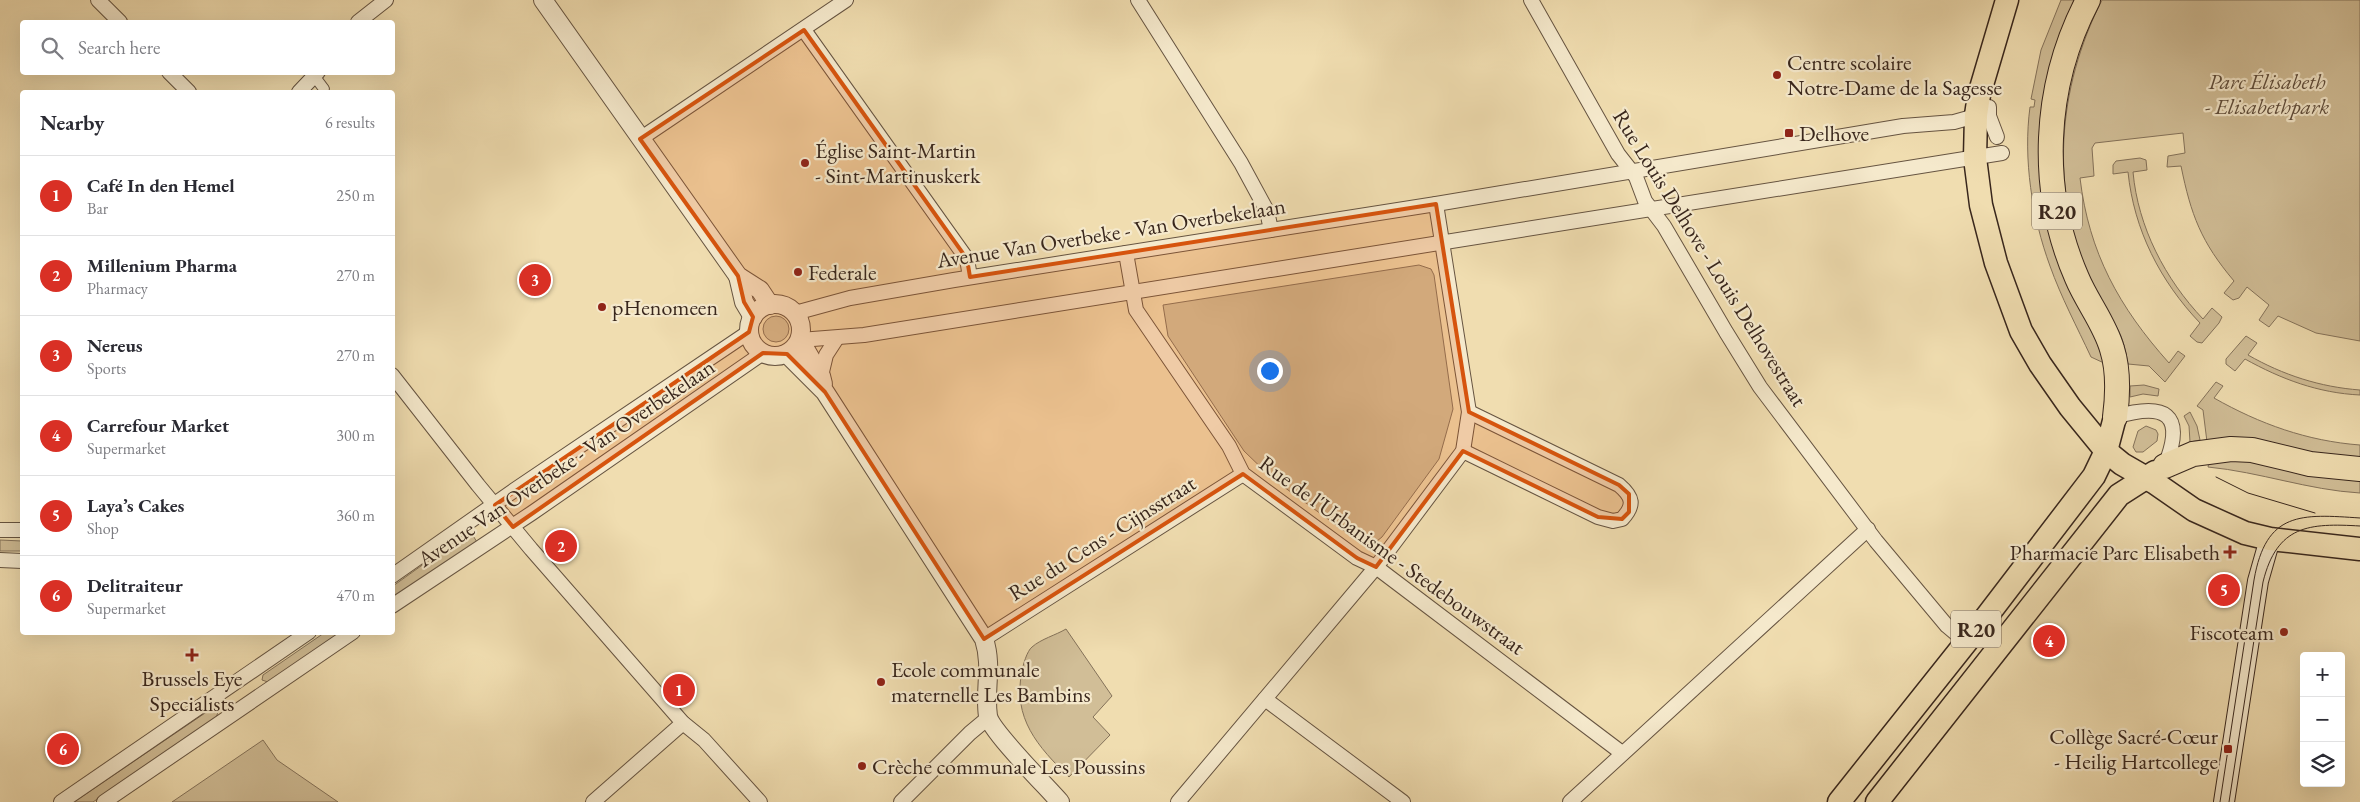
<!DOCTYPE html>
<meta charset="utf-8">
<style>
:root{--surface:#fff;--page:#f2f2f3;--text:#2b2b33;--muted:#7c7c81;--line:#e1e1e2;--accent:#d93025}
body{margin:0;font-family:"EB Garamond",serif;background:var(--page);color:var(--text)}
.controls{position:absolute;right:15px;bottom:15px;display:grid;overflow:hidden;border-radius:5px;box-shadow:0 5px 20px #0002}
.controls button{width:45px;height:45px;display:grid;place-items:center;padding:0;border:0;border-bottom:1px solid var(--line);background:var(--surface);color:var(--text);font:25px sans-serif}
.you{position:absolute;left:1269px;top:370px;width:18px;height:18px;margin:-12px;border:4px solid #fff;border-radius:50%;background:#1a73e8;box-shadow:0 0 0 8px #1a73e833}
.badge{display:grid;place-items:center;width:32px;height:32px;border-radius:50%;background:var(--accent);color:#fff;font-size:16px;font-weight:700}
.pin{position:absolute;translate:-50% -50%;border:2px solid #fff;box-shadow:0 1px 5px #0006}
.list{margin:0;padding:0;list-style:none}
h2{display:flex;justify-content:space-between;align-items:center;height:65px;margin:0;padding:0 20px;font-size:21px}
h2 small{font-size:16px;font-weight:400;color:var(--muted)}
.list li{display:grid;grid-template-columns:32px 1fr auto;gap:15px;align-items:center;box-sizing:border-box;height:80px;padding:0 20px;border-top:1px solid var(--line)}
.list b{display:block;font-size:19px;white-space:nowrap}
.list p{margin:0;font-size:16px;white-space:nowrap;color:var(--muted)}
.list em{font-size:16px;font-style:normal;color:var(--muted)}
.icon{flex:none;width:28px;height:28px;fill:none;stroke:currentColor;stroke-width:2;stroke-linecap:round;stroke-linejoin:round}
.map{position:relative;flex:none;width:2360px;height:802px;overflow:hidden}
.search{position:absolute;background:var(--surface);box-shadow:0 5px 20px #0002;left:20px;top:20px;width:375px;height:55px;display:flex;align-items:center;gap:12px;box-sizing:border-box;padding:0 18px;border-radius:5px;color:var(--muted);font-size:19px}
.panel{position:absolute;background:var(--surface);box-shadow:0 5px 20px #0002;left:20px;top:90px;width:375px;height:545px;border-radius:5px}
.map>svg:first-child{display:block}
.green{fill:#d1be97;stroke:#84725a}
.lines{fill:none;stroke-linecap:round;stroke-linejoin:round}
.pedestrian-casing{stroke:#665441;stroke-width:12}
.minor-casing{stroke:#665441;stroke-width:16}
.tertiary-casing{stroke:#665441;stroke-width:20}
.secondary-casing{stroke:#38261c;stroke-width:22}
.primary-casing{stroke:#38261c;stroke-width:25}
.trunk-casing{stroke:#38261c;stroke-width:26}
.pedestrian{stroke:#f5e9cc;stroke-width:10}
.minor{stroke:#f5e9cc;stroke-width:14}
.tertiary{stroke:#f5e9cc;stroke-width:18}
.secondary{stroke:#f5e9cc;stroke-width:20}
.primary{stroke:#f0ddb0;stroke-width:22}
.trunk{stroke:#f0ddb0;stroke-width:24}
.tram{stroke:#38261c;stroke-width:1}
.marked{fill:#d6540e;fill-opacity:0.2;stroke:#d6540e;stroke-width:4;stroke-linejoin:round}
.poi-dot{fill:#8f2418;stroke:#f5e9cc;stroke-width:2}
.labels{text-anchor:middle;dominant-baseline:central;stroke-width:4.5;stroke-linejoin:round;paint-order:stroke}
.shield{fill:#f5e9cc;stroke:#716051;stroke-width:1}
.shield-label{font-size:21px;font-weight:bold;fill:#38261c}
.poi-label{font-size:22px;fill:#38261c;stroke:#f5e9cc;text-anchor:start}
.park-label{font-size:22px;font-style:italic;fill:#5e4c3b;stroke:#f5e9cc}
.street-label{font-size:22px;fill:#38261c;stroke:#f5e9cc}
</style>
<div class="map">
<svg width="2360" height="802" viewBox="0 0 2360 802">
<rect width="100%" height="100%" fill="#f0ddb0"/>
<filter id="stains"><feTurbulence type="fractalNoise" baseFrequency=".004" numOctaves="4"/><feColorMatrix values="0 0 0 0 .2 0 0 0 0 .09 0 0 0 0 .02 0 0 0 .5 -.17"/></filter>
<radialGradient id="worn" r=".72"><stop offset=".6" stop-color="#630" stop-opacity="0"/><stop offset="1" stop-color="#630" stop-opacity=".3"/></radialGradient>
<g class="green">
<path d="M2061,0H2078L2044,112L2094,334L2104,363L2091,357C2077,327 2061,297 2050,266C2032,217 2023,159 2030,107H2034L2035,100L2031,99L2041,50Z"/>
<path d="M2102,0H2360V341L2316,333L2278,316L2269,327L2259,320L2269,305L2247,287L2239,298L2233,300L2224,293L2234,281C2201,242 2191,215 2181,166L2167,167L2168,156L2185,153L2183,133L2095,143L2092,148L2094,176L2080,178C2089,253 2119,307 2169,363L2178,351L2185,356L2165,382L2149,366L2128,364C2126,352 2123,338 2117,328C2109,312 2098,298 2091,282C2049,190 2057,89 2102,0Z"/>
<path d="M2140,158L2146,160L2147,170L2133,172C2138,227 2165,279 2203,319L2212,308L2222,317L2219,323L2202,343L2197,342L2190,336L2200,323C2160,281 2134,230 2128,172L2113,174V165L2116,161Z"/>
<path d="M1419,265L1431,269L1434,275L1453,409L1439,459L1382,537L1372,545L1365,546L1273,479L1244,451L1168,336L1163,305Z"/>
<circle cx="776" cy="329" r="13"/>
<path d="M2246,336L2257,343L2248,355C2283,375 2320,387 2360,390V395C2318,393 2281,379 2245,359L2235,371L2226,364V359Z"/>
<path d="M2216,382L2223,386L2214,398C2260,424 2307,441 2360,445V460L2207,442L2203,410L2197,406Z"/>
<path d="M2144,385L2159,389L2158,396L2143,394L2130,397V386Z"/>
<path d="M2190,412L2197,426L2200,440L2190,442L2189,426L2184,416Z"/>
<path d="M2146,426L2156,430L2158,434L2157,441L2143,452H2136L2133,447L2138,431Z"/>
<path d="M2246,459L2360,479V493C2308,490 2260,472 2208,467L2209,462Z"/>
<path d="M470,531L477,542L393,598V586Z"/>
<path d="M0,540L22,541V551H0Z"/>
<path d="M1066,629L1112,696L1093,717L1110,735L1069,777C1038,747 1012,718 1022,671C1023,665 1027,651 1032,647C1041,639 1056,635 1066,629Z"/>
<path d="M324,633H341L268,682L262,680L263,675Z"/>
<path d="M211,709L218,712L216,718L93,802H74Z"/>
<path d="M263,740L277,760L338,802H172Z"/>
</g>
<g class="lines">
<g class="pedestrian-casing">
<path id="pedestrian" d="M315,77L324,89L323,92"/>
</g>
<g class="minor-casing">
<g id="minor">
<path d="M98,0L120,22"/>
<path d="M1138,0L1241,163L1267,211L1271,230"/>
<path d="M1531,0L1618,154L1636,177L1645,201L1664,226L1726,332L1760,387L1876,541L1947,626L1966,642"/>
<path d="M358,22L386,0"/>
<path d="M804,30L967,259L970,277"/>
<path d="M169,72L189,92"/>
<path d="M299,92L318,72"/>
<path d="M1989,107V116L1997,137"/>
<path d="M640,139L846,0"/>
<path d="M1126,253L1136,310L1229,446L1243,474L1357,558L1376,567L1622,753"/>
<path d="M795,313L850,298L954,280L1436,204L1903,126L1954,122L1986,113L1989,116"/>
<path d="M800,340L864,335L2002,153"/>
<path d="M392,375L478,485L531,549L683,723L704,740L760,802"/>
<path d="M821,376L826,355L837,338"/>
<path d="M2115,417C2165,402 2186,413 2165,466"/>
<path d="M1463,451L1598,517L1613,521L1622,519C1635,505 1633,497 1619,485L1469,412"/>
<path d="M0,530H22"/>
<path d="M0,560L22,561"/>
<path d="M392,576L516,489L749,332"/>
<path d="M392,606L532,513L763,353"/>
<path d="M984,639L1243,474"/>
<path d="M1265,699L1403,802"/>
<path d="M61,802L309,632"/>
<path d="M104,802L353,632"/>
<path d="M593,802L683,723"/>
<path d="M901,802L970,733L988,718"/>
<path d="M1178,802L1376,567L1463,451L1469,412L1436,204"/>
<path d="M1570,802L1868,529"/>
</g>
</g>
<g class="tertiary-casing">
<g id="tertiary">
<path d="M543,0L738,276L760,290L770,305"/>
<path d="M738,276L744,302L753,317"/>
<circle cx="775" cy="330" r="26"/>
<path d="M800,340L821,376L823,384"/>
<path d="M787,354L825,392L984,639C993,667 984,690 988,716C991,731 1047,787 1060,802"/>
</g>
</g>
<g class="secondary-casing">
<path id="secondary" d="M2224,802L2258,581L2270,539"/>
</g>
<g class="primary-casing">
<g id="primary">
<path d="M2007,0L1979,95L1976,115L1975,158L1981,205L1996,263L2021,331L2040,364L2070,407L2106,451L2122,464L2155,483L2194,510L2245,533L2270,539L2360,549"/>
<path d="M1839,802L1987,616L2094,476L2106,451L2115,417"/>
<path d="M1877,802L2119,495L2155,472"/>
</g>
</g>
<g class="trunk-casing">
<g id="trunk">
<path d="M2088,0C2043,86 2038,189 2077,278C2087,302 2105,324 2112,349C2119,371 2118,394 2115,417"/>
<path d="M2165,466L2193,454L2231,449L2252,450L2310,464L2360,469"/>
</g>
</g>
<use href="#pedestrian" class="pedestrian"/>
<use href="#minor" class="minor"/>
<use href="#tertiary" class="tertiary"/>
<use href="#secondary" class="secondary"/>
<use href="#primary" class="primary"/>
<use href="#trunk" class="trunk"/>
<g class="tram">
<path d="M2216,477L2248,493L2315,513"/>
<path d="M2220,802L2254,580C2266,511 2301,514 2360,518"/>
<path d="M2229,802L2263,582C2277,525 2309,523 2360,526"/>
</g>
</g>
<path class="marked" d="M804,30L967,259L970,277L1436,204L1469,412L1619,485L1629,494V512L1622,519L1598,517L1463,451L1376,567L1357,558L1243,474L984,639L825,392L787,354L763,353L513,527L495,505L749,332L753,317L744,302L738,276L640,139Z"/>
<g class="poi-dot">
<circle cx="1777" cy="75" r="5"/>
<rect x="1784" y="128" width="10" height="10" rx="2.5"/>
<circle cx="805" cy="163" r="5"/>
<circle cx="798" cy="272" r="5"/>
<circle cx="602" cy="307" r="5"/>
<path d="M2227.5 544.5h5v5h5v5h-5v5h-5v-5h-5v-5h5z"/>
<circle cx="2284" cy="632" r="5"/>
<path d="M189.5 647.5h5v5h5v5h-5v5h-5v-5h-5v-5h5z"/>
<circle cx="881" cy="682" r="5"/>
<rect x="2223" y="744" width="10" height="10" rx="2.5"/>
<circle cx="862" cy="766" r="5"/>
</g>
<g class="labels">
<g class="shield">
<rect x="2032" y="192.5" width="50" height="37" rx="4"/>
<rect x="1951" y="610.5" width="50" height="37" rx="4"/>
</g>
<g class="shield-label">
<text x="2057" y="211">R20</text>
<text x="1976" y="629">R20</text>
</g>
<g class="poi-label">
<text x="1787" y="62">Centre scolaire<tspan x="1787" dy="25">Notre-Dame de la Sagesse</tspan></text>
<text x="1799" y="133">Delhove</text>
<text x="815" y="150">Église Saint-Martin<tspan x="815" dy="25">- Sint-Martinuskerk</tspan></text>
<text x="808" y="272">Federale</text>
<text x="612" y="307">pHenomeen</text>
<text x="2220" y="552" text-anchor="end">Pharmacie Parc Elisabeth</text>
<text x="2274" y="632" text-anchor="end">Fiscoteam</text>
<text x="891" y="669">Ecole communale<tspan x="891" dy="25">maternelle Les Bambins</tspan></text>
<text x="192" y="678" text-anchor="middle">Brussels Eye<tspan x="192" dy="25">Specialists</tspan></text>
<text x="2218" y="736" text-anchor="end">Collège Sacré-Cœur<tspan x="2218" dy="25">- Heilig Hartcollege</tspan></text>
<text x="872" y="766">Crèche communale Les Poussins</text>
</g>
<g class="park-label">
<text x="2267" y="81">Parc Élisabeth<tspan x="2267" dy="25">- Elisabethpark</tspan></text>
</g>
<g class="street-label">
<text transform="translate(1111 233) rotate(-9)">Avenue Van Overbeke - Van Overbekelaan</text>
<text transform="translate(1710 258) rotate(58)">Rue Louis Delhove - Louis Delhovestraat</text>
<text transform="translate(566 463) rotate(-34)">Avenue Van Overbeke - Van Overbekelaan</text>
<text transform="translate(1102 538) rotate(-32)">Rue du Cens - Cijnsstraat</text>
<text transform="translate(1392 555) rotate(36)">Rue de l'Urbanisme - Stedebouwstraat</text>
</g>
</g>
<rect width="100%" height="100%" filter="url(#stains)"/>
<rect width="100%" height="100%" fill="url(#worn)"/>
</svg>
<div class="controls">
<button>+</button>
<button>−</button>
<button><svg class="icon" aria-label="layers" viewBox="0 0 24 24"><path d="M12 4l9 5-9 5-9-5zM3 14l9 5 9-5"/></svg></button>
</div>
<div class="you"></div>
<div class="pin badge" style="left:679px;top:690px">1</div>
<div class="pin badge" style="left:561px;top:546px">2</div>
<div class="pin badge" style="left:535px;top:280px">3</div>
<div class="pin badge" style="left:2049px;top:641px">4</div>
<div class="pin badge" style="left:2224px;top:590px">5</div>
<div class="pin badge" style="left:63px;top:749px">6</div>
<div class="search"><svg class="icon" aria-label="search" viewBox="0 0 24 24"><circle cx="10" cy="10" r="6"/><path d="M15 15l6 6"/></svg>Search here</div>
<section class="panel">
<h2>Nearby<small>6 results</small></h2>
<ul class="list">
<li><span class="badge">1</span><div><b>Café In den Hemel</b><p>Bar</p></div><em>250 m</em></li>
<li><span class="badge">2</span><div><b>Millenium Pharma</b><p>Pharmacy</p></div><em>270 m</em></li>
<li><span class="badge">3</span><div><b>Nereus</b><p>Sports</p></div><em>270 m</em></li>
<li><span class="badge">4</span><div><b>Carrefour Market</b><p>Supermarket</p></div><em>300 m</em></li>
<li><span class="badge">5</span><div><b>Laya’s Cakes</b><p>Shop</p></div><em>360 m</em></li>
<li><span class="badge">6</span><div><b>Delitraiteur</b><p>Supermarket</p></div><em>470 m</em></li>
</ul>
</section>
</div>
